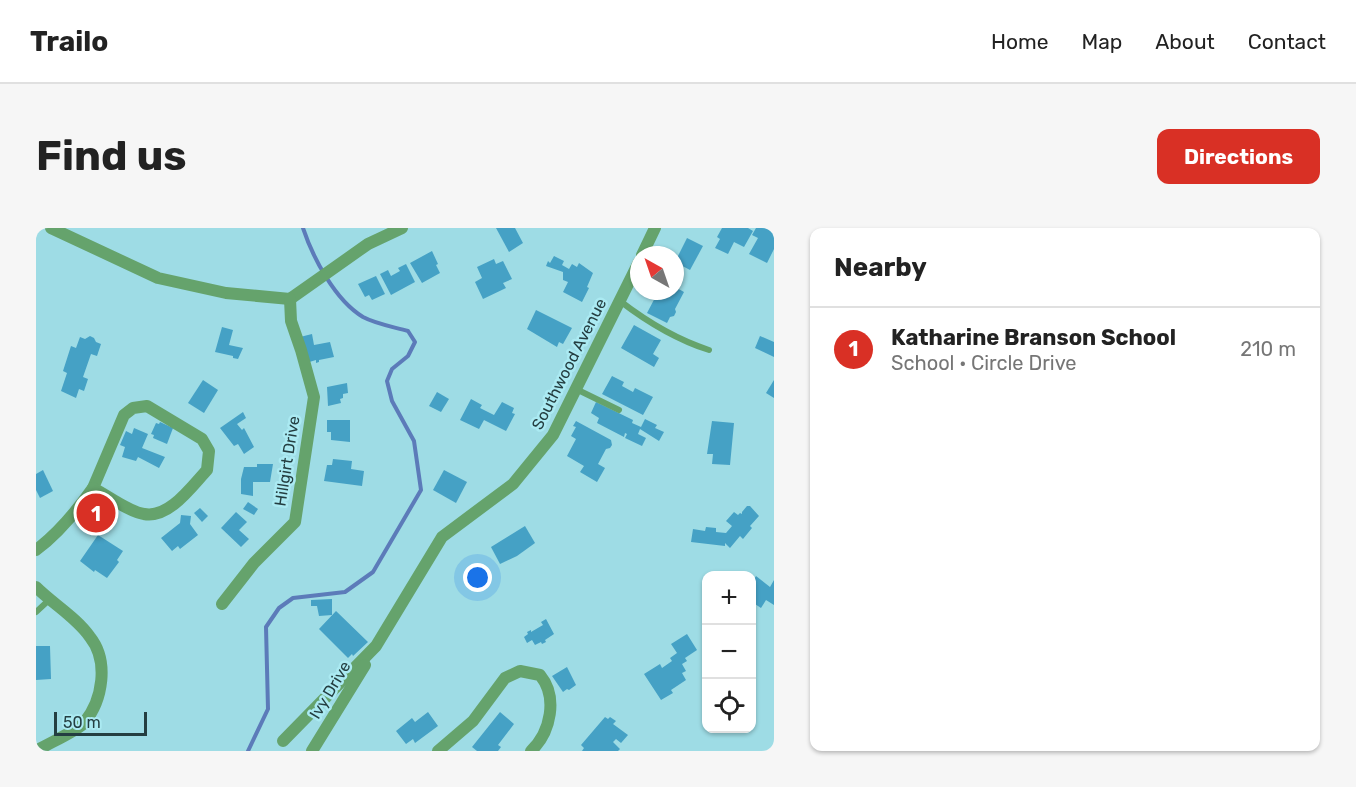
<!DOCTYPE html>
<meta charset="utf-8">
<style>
:root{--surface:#fff;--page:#f6f6f6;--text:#222;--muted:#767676;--line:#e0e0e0;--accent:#d93025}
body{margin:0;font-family:Rubik,sans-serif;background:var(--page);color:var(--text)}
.controls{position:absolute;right:18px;bottom:18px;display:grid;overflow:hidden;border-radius:12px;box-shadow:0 2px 4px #0004}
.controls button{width:54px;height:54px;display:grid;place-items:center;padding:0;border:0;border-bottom:2px solid var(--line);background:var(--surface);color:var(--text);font:30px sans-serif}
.compass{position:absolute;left:594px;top:18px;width:54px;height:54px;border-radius:50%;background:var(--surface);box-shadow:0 2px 4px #0004;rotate:320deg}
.scale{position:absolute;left:18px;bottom:15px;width:93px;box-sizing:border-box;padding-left:6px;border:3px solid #243e41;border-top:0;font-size:16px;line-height:21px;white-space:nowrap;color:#243e41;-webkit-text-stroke:4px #abeaf2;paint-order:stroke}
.you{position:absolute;left:442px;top:350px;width:21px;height:21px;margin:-15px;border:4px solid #fff;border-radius:50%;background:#1a73e8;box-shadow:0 0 0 9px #1a73e833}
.badge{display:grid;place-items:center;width:39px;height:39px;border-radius:50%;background:var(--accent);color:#fff;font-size:20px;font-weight:700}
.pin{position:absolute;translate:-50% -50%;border:3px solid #fff;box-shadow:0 2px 6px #0006}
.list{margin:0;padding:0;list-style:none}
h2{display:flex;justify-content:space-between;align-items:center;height:78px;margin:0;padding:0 24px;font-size:26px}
h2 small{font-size:20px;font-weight:400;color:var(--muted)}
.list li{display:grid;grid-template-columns:39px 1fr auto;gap:18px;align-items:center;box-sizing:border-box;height:84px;padding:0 24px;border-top:2px solid var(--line)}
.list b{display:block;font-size:22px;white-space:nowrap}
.list p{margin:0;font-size:20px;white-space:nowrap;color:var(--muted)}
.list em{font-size:20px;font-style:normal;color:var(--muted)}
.icon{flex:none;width:33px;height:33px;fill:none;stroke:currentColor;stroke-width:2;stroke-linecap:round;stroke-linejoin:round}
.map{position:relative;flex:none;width:738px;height:523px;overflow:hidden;border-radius:12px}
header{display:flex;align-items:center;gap:36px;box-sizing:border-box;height:84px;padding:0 30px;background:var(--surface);border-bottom:2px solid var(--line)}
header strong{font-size:28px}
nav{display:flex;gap:33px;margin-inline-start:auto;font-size:21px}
.intro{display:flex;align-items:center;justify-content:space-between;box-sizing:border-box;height:144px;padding:0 36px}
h1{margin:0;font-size:42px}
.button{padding:15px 27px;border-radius:12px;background:var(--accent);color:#fff;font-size:21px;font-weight:700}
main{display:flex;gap:36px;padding:0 36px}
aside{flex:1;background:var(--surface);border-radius:12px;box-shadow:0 2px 4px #0004}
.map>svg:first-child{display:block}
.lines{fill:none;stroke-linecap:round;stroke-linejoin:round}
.stream{stroke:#5c7bb9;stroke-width:4}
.building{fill:#45a1c5}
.lane{stroke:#65a36c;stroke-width:6}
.street{stroke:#65a36c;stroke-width:12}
.labels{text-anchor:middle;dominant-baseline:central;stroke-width:5;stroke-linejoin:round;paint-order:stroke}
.street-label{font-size:16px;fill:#243e41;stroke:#abeaf2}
</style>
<header>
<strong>Trailo</strong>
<nav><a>Home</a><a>Map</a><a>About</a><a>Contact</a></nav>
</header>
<div class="intro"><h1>Find us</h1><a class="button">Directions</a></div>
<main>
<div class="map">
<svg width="738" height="523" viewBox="0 0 738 523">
<rect width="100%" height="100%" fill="#9edce5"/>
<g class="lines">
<path class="stream" d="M212,523L232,481L230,399L243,380L257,370L309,364L337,344L385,262L378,213L356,173L351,153L356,141L372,128L379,114L372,103C358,99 340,96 327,89C299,72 277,30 267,0"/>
</g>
<g class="building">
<path d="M460,0H479L487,15L473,24Z"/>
<path d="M686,0H712L717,3L708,19L698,14L692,26L679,20L684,11L681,9Z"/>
<path d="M720,0H738V21L731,35L713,26L722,10L716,7Z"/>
<path d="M651,10L667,18L654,42L639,34Z"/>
<path d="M396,23L402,36L400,37L404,45L386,55L374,35Z"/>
<path d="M518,28L528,33L526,37L533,41L536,36L541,39L543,35L557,45L551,59L553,60L546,74L527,64L532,54L527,52V44L510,38L512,33L514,35Z"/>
<path d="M458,31L460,36L467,33L476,51L467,55L470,60L447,71L439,54L446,50L441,39Z"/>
<path d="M370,36L379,54L355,67L344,46L352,42L355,48L364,43L362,40Z"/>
<path d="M340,48L349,66L336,72L333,67L329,69L322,56Z"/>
<path d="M639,59L648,64L639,81L640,84L638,88L634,89L631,95L611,85L621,66L627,69L628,64L639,63Z"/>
<path d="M500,82L536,100L527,116L523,114L521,119L491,101Z"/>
<path d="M598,97L625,112L617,126L623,130L618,139L585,120Z"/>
<path d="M186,99L197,102L193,117L207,120L202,131L197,130V128L179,124Z"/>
<path d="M276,106L278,117L294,114L298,129L283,132V134L280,135V132L270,135L264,109Z"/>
<path d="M54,108L58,110L60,114L65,116L61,128L55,126L47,149L52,151L48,163L43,161L40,170L25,163L31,145L27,143L35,118L40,120L44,109L49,111Z"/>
<path d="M724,108L738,114V129L719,120Z"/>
<path d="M576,148L588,154L586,158L597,164L599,160L617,169L607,187L566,166Z"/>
<path d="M167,152L182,162L168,185L152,175Z"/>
<path d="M738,152V170L730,165Z"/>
<path d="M311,155L312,165L307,166V170L304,171L305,175L292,178L291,159Z"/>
<path d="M401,164L413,171L405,184L393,178Z"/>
<path d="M435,171L446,177L444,180L458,187L466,174L478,180L476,185L479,186L470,203L448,192L443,201L424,192Z"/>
<path d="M560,174L597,192L596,195L605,199L609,191L621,197L619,200L628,204L623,213L604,201L602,206L610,210L606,218L589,210L591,206L589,205L588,209L561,195L563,190L555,185Z"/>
<path d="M207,184L210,190L201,196L206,202L208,200L218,219L208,226L202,216L198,218L184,200Z"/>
<path d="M291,192H314V214L295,212V204H291Z"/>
<path d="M540,193L575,212L576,217L574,220L570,221L562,236L569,240L561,254L544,244L548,238L531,228L540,211L535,208L540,199L537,198Z"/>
<path d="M676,193L698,195L694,237L676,236L677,226H671Z"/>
<path d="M124,194L137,200L131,216L117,210L118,207L115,206L120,195L123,196Z"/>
<path d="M98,200L112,206L106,220L129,229L123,240L102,229L100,233L86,229L89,219L84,217L90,203L96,206Z"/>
<path d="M297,231L316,233L315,241L328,243L326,258L288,253L291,237H296Z"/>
<path d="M221,236H237L234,254H217V268L205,266V251L208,239H221Z"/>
<path d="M7,242L17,263L4,270L0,262V246Z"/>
<path d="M408,242L431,254L420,275L397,262Z"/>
<path d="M212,274L222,281L218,287L207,281Z"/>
<path d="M711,278H714L723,288L714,298L716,300L707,311L704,308L694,320L689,315V318L655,314L657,301L669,303L670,299L680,300V304L690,305L696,298L690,293L698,284L702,287L704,285L706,286V284Z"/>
<path d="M164,280L172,288L166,294L158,285Z"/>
<path d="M53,283L65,291L62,295L65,297L62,302L59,300L55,306L44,296Z"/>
<path d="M200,284L211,294L203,302L213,311L205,319L185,300Z"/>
<path d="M145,287L155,288L154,296L162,307L144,321L142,318L136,323L125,310L144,295Z"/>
<path d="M489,298L499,315L481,328L464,336L455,319Z"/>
<path d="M62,307L87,323L81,332L83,334L71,350L59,342L58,344L44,333Z"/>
<path d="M720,348L734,359L738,352V377L730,372L725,380L716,374V355Z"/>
<path d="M296,371V387L283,388L281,378H275V372Z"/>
<path d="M300,383L332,414L317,428L316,426L312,430L283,401Z"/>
<path d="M510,391L518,406L509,412L510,414L506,416L505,414L499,417L496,412L491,415L488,409L492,406L491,404L495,402V404L507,397L505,394Z"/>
<path d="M651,406L661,422L649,430L651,433L646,436L650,443L646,445L650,452L635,462L637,465L625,472L608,446L624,436L626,440L636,433L634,430L641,425L635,416Z"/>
<path d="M0,418H14L15,451L0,452Z"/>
<path d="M531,439L540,457L533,462L531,461L527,464L516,448Z"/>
<path d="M392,484L402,498L379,515L377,511L370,516L360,503L376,490L379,494Z"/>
<path d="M464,484L478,496L462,517L465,519L462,523H441L436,519Z"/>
<path d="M569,489L572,491L574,489L580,493L577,496L592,507L585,515L580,511L577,514L584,521L582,523H546L548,520L545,517Z"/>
</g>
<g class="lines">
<g class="lane">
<path d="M584,73C610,93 642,112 673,122"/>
<path d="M540,161L583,182"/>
<path d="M0,384L13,372"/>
</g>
<g class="street">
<path d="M15,0L122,50L190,65L254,71L332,16L366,0"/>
<path d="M606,27L619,0"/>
<path d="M111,178L166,211L173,223L171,242C156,258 133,291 108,286C93,284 71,267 57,260L88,187L97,180Z"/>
<path d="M0,322C23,305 40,284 57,260"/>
<path d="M0,359C17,376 40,389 54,409C73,433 67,472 48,495C41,503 11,516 0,523"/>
<path d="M186,376L218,335L259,294L278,169L265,122L255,93L254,71"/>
<path d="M247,513L340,418L406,309L477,256L517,207L603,34"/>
<path d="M276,523L329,437"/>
<path d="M402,523L437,493L469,450L484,443L504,447C522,469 515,504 495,523"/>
</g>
</g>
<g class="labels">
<g class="street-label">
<text transform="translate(533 136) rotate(-63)">Southwood Avenue</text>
<text transform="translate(251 233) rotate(-81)">Hillgirt Drive</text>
<text transform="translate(294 462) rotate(-59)">Ivy Drive</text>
</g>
</g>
</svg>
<div class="controls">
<button>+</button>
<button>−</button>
<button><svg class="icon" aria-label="locate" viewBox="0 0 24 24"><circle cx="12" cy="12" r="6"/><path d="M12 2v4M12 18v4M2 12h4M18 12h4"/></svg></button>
</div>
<svg class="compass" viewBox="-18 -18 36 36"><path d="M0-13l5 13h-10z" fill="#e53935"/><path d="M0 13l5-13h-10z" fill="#767676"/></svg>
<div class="scale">50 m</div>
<div class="you"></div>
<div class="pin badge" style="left:60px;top:285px">1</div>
</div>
<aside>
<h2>Nearby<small></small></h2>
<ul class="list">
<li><span class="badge">1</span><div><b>Katharine Branson School</b><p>School · Circle Drive</p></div><em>210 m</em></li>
</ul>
</aside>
</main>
